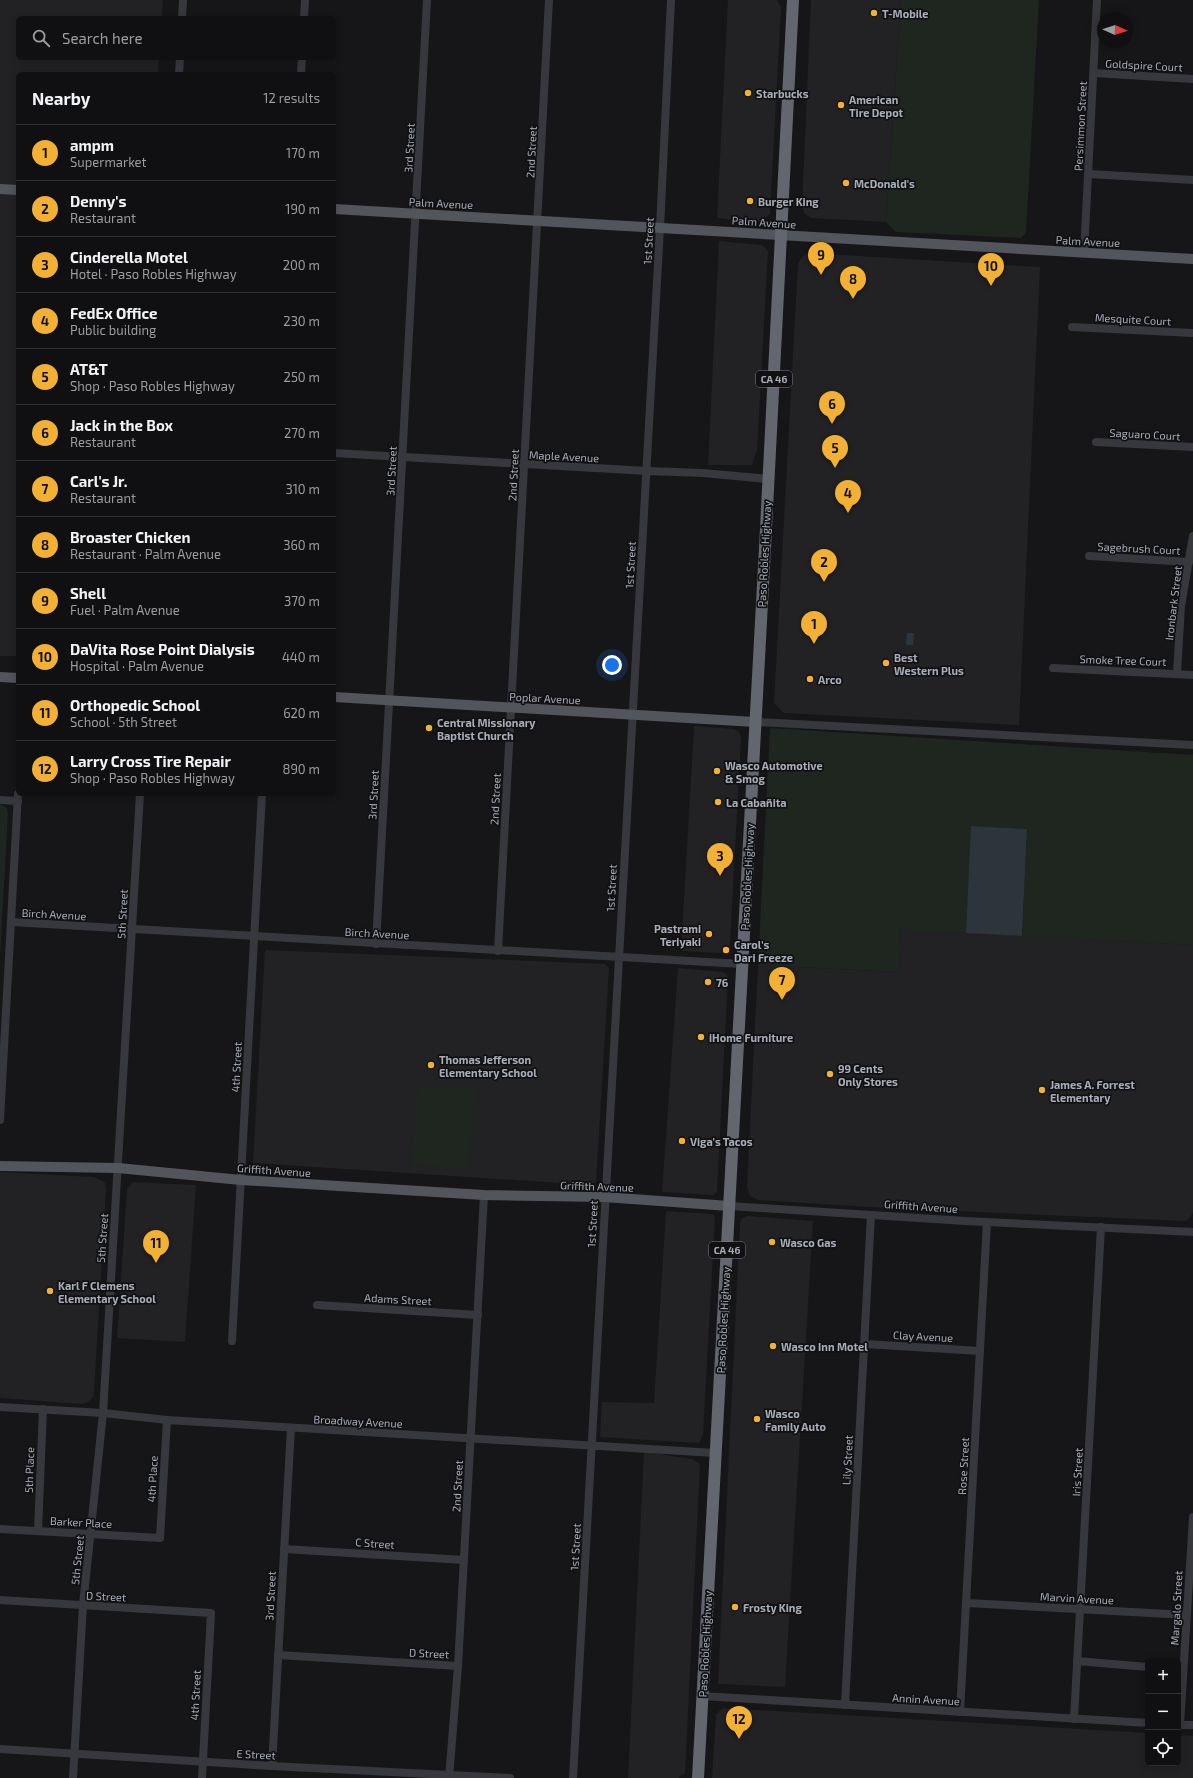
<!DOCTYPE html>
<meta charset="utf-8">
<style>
:root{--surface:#101012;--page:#19191b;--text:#f1f3f6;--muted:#9c9d9f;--line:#303032;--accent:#f2b134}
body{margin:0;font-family:"Exo 2",sans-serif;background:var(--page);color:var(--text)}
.controls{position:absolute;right:12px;bottom:12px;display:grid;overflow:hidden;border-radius:6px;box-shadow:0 2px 10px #0003}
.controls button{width:36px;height:36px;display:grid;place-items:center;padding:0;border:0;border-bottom:1px solid var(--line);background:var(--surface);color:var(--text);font:20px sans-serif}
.compass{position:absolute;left:1097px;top:12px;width:36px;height:36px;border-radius:50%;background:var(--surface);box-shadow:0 2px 10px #0003;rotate:93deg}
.you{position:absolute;left:612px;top:665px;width:14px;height:14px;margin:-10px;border:3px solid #fff;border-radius:50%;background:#1a73e8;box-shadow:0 0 0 6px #1a73e833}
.badge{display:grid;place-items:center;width:26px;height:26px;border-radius:50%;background:var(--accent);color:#111;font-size:13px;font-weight:700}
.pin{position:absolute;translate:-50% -33px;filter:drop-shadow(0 1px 2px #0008)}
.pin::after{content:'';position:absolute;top:21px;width:14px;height:12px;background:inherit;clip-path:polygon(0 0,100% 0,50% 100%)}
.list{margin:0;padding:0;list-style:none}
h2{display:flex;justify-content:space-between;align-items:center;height:52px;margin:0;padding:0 16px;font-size:17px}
h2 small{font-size:13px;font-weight:400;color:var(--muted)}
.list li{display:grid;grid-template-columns:26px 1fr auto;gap:12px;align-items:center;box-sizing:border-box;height:56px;padding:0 16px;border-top:1px solid var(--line)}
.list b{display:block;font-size:15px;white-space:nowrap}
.list p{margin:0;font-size:13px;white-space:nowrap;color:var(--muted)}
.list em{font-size:13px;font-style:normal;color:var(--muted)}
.icon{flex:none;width:22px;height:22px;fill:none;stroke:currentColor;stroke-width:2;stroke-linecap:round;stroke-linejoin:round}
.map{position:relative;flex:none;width:1193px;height:1778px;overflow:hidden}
.search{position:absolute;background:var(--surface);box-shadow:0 2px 10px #0003;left:16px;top:16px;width:320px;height:44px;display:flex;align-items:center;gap:10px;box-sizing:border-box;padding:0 14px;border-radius:6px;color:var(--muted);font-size:15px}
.panel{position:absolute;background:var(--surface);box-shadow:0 2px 10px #0003;left:16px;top:72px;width:320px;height:724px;border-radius:6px}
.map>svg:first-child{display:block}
.built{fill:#222225}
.green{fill:#1e261f}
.water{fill:#2c353c}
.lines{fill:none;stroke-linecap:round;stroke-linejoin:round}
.minor{stroke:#37383d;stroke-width:8}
.major{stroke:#53555c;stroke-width:10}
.highway{stroke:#63666e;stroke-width:12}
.poi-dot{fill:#f2b134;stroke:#111113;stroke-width:1.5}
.labels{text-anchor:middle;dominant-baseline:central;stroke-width:3.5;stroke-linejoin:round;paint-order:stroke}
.shield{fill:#111113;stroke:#7b7e86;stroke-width:1}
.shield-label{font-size:10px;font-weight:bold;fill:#a8adb8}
.poi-label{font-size:11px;font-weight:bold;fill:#a8adb8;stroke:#111113;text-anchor:start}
.street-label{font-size:11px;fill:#a8adb8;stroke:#111113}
</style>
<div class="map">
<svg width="1193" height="1778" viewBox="0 0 1193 1778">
<rect width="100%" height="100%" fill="#161618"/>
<g class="built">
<path d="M0,0H163L162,18H18V58H159L158,74H18V656H0Z"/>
<path d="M728,0H777L781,7L770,214L761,222L717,218Z"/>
<path d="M811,0H901L886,222L811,218L805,214L802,207Z"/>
<path d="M719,241L762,245L768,251L757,450L752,465H708Z"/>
<path d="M809,253L1040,267L1019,725L784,713L774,703L798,263L803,256Z"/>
<path d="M694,726L733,729L739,732L741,738L730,945L725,952L720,953L681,951Z"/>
<path d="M900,929L1193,945V1212L1191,1216L1186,1221L886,1208L758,1200L750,1196L747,1187L758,965L897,972Z"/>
<path d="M265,950L605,964L609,968L596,1182L591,1185L253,1163Z"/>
<path d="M678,968L723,972L728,976L717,1192L713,1195L662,1192Z"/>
<path d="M0,1172L93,1177L101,1180L105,1183L106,1190L94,1392L93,1397L88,1402L83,1404L0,1398Z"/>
<path d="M133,1182L196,1185L185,1342L117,1338L127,1189Z"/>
<path d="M666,1211L711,1214L714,1215L715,1218L703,1435L699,1443L600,1437L602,1402L654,1403Z"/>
<path d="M748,1216L813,1221L785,1687L718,1684L740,1224L742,1218Z"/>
<path d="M644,1452L692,1459L700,1464L685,1773L678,1778H628Z"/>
<path d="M723,1708L1148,1733V1763H1178V1735L1193,1736V1778H712L716,1714Z"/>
</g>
<g class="green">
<path d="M901,0H1039L1026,233L1021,238L896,232L886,222Z"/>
<path d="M770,728L1193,755V945L1022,936L1027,829L972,826L966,933L900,930L898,972L758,965Z"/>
<path d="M0,804L7,808L8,814L0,956Z"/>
<path d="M417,1086L475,1089L469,1169L412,1165Z"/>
</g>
<g class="water">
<path d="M907,633H914L913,645H906Z"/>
<path d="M971,826L1027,829L1022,936L966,933Z"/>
</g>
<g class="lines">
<g class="minor">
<path d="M182,18L183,0"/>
<path d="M304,18L305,0"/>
<path d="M1094,73L1193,79"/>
<path d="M179,74L180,58"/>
<path d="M301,74L302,58"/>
<path d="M1089,174L1193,180"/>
<path d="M1084,253L1097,0"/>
<path d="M1072,327L1193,333"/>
<path d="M1096,442L1193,447"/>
<path d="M334,453L647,471L703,473L768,479"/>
<path d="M1089,556L1189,562"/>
<path d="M1053,668L1193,675"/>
<path d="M1177,673L1181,606L1193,536"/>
<path d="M755,722L1193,745"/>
<path d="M0,800L18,801"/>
<path d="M11,922L742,964"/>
<path d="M376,944L427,0"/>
<path d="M498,951L549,0"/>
<path d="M0,1120L18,794"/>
<path d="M729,1206L965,1221L1193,1232"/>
<path d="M317,1305L478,1315"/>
<path d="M232,1341L262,794"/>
<path d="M865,1344L980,1351"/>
<path d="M0,1407L103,1413L167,1420L715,1453"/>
<path d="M0,1529L160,1538L167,1420"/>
<path d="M38,1531L43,1409"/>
<path d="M284,1549L464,1560"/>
<path d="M0,1600L211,1613L202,1778"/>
<path d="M967,1603L1187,1615"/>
<path d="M278,1655L458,1666"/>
<path d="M1077,1661L1148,1667"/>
<path d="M702,1696L1148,1723"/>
<path d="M845,1705L871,1215"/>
<path d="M960,1712L987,1222"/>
<path d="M1074,1719L1101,1227"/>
<path d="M1178,1725H1193"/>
<path d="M1180,1725L1193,1517"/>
<path d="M0,1749L272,1766L510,1778"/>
<path d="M272,1766L291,1428"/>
<path d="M73,1778L83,1605L103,1413L140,794"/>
<path d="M449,1778L458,1666L484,1195"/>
<path d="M573,1778L660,228L671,0"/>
</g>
<g class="major">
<path d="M0,189L18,190"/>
<path d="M334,209L1193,259"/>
<path d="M0,677L18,678"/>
<path d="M334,697L755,722"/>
<path d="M0,1166L118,1168L241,1180L484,1195L604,1197L729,1206"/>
</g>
<path class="highway" d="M698,1778L765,548L793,0"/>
</g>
<g class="poi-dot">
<circle cx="874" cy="13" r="4"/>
<circle cx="748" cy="93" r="4"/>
<circle cx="841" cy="105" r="4"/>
<circle cx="846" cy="183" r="4"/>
<circle cx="750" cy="201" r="4"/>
<circle cx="886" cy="663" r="4"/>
<circle cx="810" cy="679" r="4"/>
<circle cx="429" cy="728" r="4"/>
<circle cx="717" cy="771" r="4"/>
<circle cx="718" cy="802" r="4"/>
<circle cx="709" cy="934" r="4"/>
<circle cx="726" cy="950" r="4"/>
<circle cx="708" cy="982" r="4"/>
<circle cx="701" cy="1037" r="4"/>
<circle cx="431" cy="1065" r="4"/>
<circle cx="830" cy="1074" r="4"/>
<circle cx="1042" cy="1090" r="4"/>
<circle cx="682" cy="1141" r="4"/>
<circle cx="772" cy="1242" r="4"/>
<circle cx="50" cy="1291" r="4"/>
<circle cx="773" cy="1346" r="4"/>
<circle cx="757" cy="1419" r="4"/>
<circle cx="735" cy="1607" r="4"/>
</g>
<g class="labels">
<g class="shield">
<rect x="756" y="371" width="36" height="16" rx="3"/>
<rect x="709" y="1242" width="36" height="16" rx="3"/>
</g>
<g class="shield-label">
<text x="774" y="379">CA 46</text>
<text x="727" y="1250">CA 46</text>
</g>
<g class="poi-label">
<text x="882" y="13">T-Mobile</text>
<text x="756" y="93">Starbucks</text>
<text x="849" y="99">American<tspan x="849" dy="13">Tire Depot</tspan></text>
<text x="854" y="183">McDonald's</text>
<text x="758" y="201">Burger King</text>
<text x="894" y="657">Best<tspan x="894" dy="13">Western Plus</tspan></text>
<text x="818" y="679">Arco</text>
<text x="437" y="722">Central Missionary<tspan x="437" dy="13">Baptist Church</tspan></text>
<text x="725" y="765">Wasco Automotive<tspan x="725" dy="13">&amp; Smog</tspan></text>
<text x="726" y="802">La Cabañita</text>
<text x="701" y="928" text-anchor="end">Pastrami<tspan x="701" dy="13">Teriyaki</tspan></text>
<text x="734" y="944">Carol's<tspan x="734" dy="13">Dari Freeze</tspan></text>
<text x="716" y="982">76</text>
<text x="709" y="1037">iHome Furniture</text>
<text x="439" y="1059">Thomas Jefferson<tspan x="439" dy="13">Elementary School</tspan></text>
<text x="838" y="1068">99 Cents<tspan x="838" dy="13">Only Stores</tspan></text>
<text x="1050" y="1084">James A. Forrest<tspan x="1050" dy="13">Elementary</tspan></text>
<text x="690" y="1141">Viga's Tacos</text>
<text x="780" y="1242">Wasco Gas</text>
<text x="58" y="1285">Karl F Clemens<tspan x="58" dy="13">Elementary School</tspan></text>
<text x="781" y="1346">Wasco Inn Motel</text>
<text x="765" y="1413">Wasco<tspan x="765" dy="13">Family Auto</tspan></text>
<text x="743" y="1607">Frosty King</text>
</g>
<g class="street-label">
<text transform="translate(1144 65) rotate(3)">Goldspire Court</text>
<text transform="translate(1080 126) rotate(-87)">Persimmon Street</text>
<text transform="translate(409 148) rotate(-87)">3rd Street</text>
<text transform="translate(531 152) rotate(-87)">2nd Street</text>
<text transform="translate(441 203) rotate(3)">Palm Avenue</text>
<text transform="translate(764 222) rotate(4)">Palm Avenue</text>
<text transform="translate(648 241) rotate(-87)">1st Street</text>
<text transform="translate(1088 241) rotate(3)">Palm Avenue</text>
<text transform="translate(1133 319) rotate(3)">Mesquite Court</text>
<text transform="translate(1145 434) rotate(3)">Saguaro Court</text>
<text transform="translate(564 456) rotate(3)">Maple Avenue</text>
<text transform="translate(391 471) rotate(-87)">3rd Street</text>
<text transform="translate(513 475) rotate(-87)">2nd Street</text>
<text transform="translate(1139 548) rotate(3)">Sagebrush Court</text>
<text transform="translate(764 554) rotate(-87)">Paso Robles Highway</text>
<text transform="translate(630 565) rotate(-87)">1st Street</text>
<text transform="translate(1173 603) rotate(-83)">Ironbark Street</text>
<text transform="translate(1123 660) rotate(2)">Smoke Tree Court</text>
<text transform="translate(545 698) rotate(3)">Poplar Avenue</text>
<text transform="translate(373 795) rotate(-87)">3rd Street</text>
<text transform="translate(495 799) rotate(-87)">2nd Street</text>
<text transform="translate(747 877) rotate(-87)">Paso Robles Highway</text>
<text transform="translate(611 888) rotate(-87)">1st Street</text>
<text transform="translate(54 914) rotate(3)">Birch Avenue</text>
<text transform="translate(122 914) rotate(-87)">5th Street</text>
<text transform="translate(377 933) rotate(3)">Birch Avenue</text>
<text transform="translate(236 1067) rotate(-87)">4th Street</text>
<text transform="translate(274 1170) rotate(4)">Griffith Avenue</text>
<text transform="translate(597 1186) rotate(2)">Griffith Avenue</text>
<text transform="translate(921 1206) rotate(4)">Griffith Avenue</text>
<text transform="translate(592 1224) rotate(-87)">1st Street</text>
<text transform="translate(102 1238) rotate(-86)">5th Street</text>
<text transform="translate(398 1299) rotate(3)">Adams Street</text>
<text transform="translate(723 1320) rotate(-87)">Paso Robles Highway</text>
<text transform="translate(923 1336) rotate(3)">Clay Avenue</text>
<text transform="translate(358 1421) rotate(3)">Broadway Avenue</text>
<text transform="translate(847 1460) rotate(-87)">Lily Street</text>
<text transform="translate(963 1466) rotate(-87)">Rose Street</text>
<text transform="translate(29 1470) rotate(-88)">5th Place</text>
<text transform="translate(1077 1472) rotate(-87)">Iris Street</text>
<text transform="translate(152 1479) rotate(-87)">4th Place</text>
<text transform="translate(457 1486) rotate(-87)">2nd Street</text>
<text transform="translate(81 1522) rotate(3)">Barker Place</text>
<text transform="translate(375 1543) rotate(4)">C Street</text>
<text transform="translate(575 1547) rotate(-87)">1st Street</text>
<text transform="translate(77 1560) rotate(-84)">5th Street</text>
<text transform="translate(106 1596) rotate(3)">D Street</text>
<text transform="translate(270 1596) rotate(-87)">3rd Street</text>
<text transform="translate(1077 1598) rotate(3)">Marvin Avenue</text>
<text transform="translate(1176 1608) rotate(-87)">Margalo Street</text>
<text transform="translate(705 1644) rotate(-87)">Paso Robles Highway</text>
<text transform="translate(429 1653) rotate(3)">D Street</text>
<text transform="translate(195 1695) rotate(-87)">4th Street</text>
<text transform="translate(926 1699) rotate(3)">Annin Avenue</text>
<text transform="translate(256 1754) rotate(3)">E Street</text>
</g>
</g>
</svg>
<div class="controls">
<button>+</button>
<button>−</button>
<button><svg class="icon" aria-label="locate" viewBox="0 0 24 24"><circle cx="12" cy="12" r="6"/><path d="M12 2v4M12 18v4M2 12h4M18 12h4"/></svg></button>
</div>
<svg class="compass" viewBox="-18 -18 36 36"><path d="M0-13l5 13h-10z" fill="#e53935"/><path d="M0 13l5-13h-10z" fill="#9c9d9f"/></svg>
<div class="you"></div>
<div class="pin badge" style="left:814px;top:644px">1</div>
<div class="pin badge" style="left:824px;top:582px">2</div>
<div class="pin badge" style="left:720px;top:876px">3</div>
<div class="pin badge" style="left:848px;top:513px">4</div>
<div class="pin badge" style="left:835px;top:468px">5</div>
<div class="pin badge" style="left:832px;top:424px">6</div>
<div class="pin badge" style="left:782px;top:1000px">7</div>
<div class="pin badge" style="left:853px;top:299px">8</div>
<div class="pin badge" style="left:821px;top:275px">9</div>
<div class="pin badge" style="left:991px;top:286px">10</div>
<div class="pin badge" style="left:156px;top:1263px">11</div>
<div class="pin badge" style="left:739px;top:1739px">12</div>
<div class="search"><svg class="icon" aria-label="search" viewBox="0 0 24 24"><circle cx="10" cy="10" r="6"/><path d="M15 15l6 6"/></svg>Search here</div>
<section class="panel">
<h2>Nearby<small>12 results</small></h2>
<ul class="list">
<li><span class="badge">1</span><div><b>ampm</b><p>Supermarket</p></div><em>170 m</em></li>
<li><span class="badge">2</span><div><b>Denny's</b><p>Restaurant</p></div><em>190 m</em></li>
<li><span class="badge">3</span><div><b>Cinderella Motel</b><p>Hotel · Paso Robles Highway</p></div><em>200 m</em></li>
<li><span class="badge">4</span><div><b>FedEx Office</b><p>Public building</p></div><em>230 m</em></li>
<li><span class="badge">5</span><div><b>AT&amp;T</b><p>Shop · Paso Robles Highway</p></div><em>250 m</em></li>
<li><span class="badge">6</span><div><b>Jack in the Box</b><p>Restaurant</p></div><em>270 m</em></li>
<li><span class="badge">7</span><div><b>Carl's Jr.</b><p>Restaurant</p></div><em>310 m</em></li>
<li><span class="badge">8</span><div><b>Broaster Chicken</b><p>Restaurant · Palm Avenue</p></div><em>360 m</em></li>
<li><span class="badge">9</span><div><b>Shell</b><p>Fuel · Palm Avenue</p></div><em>370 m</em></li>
<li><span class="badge">10</span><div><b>DaVita Rose Point Dialysis</b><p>Hospital · Palm Avenue</p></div><em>440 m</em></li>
<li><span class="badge">11</span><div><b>Orthopedic School</b><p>School · 5th Street</p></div><em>620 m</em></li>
<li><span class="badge">12</span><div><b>Larry Cross Tire Repair</b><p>Shop · Paso Robles Highway</p></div><em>890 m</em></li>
</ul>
</section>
</div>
